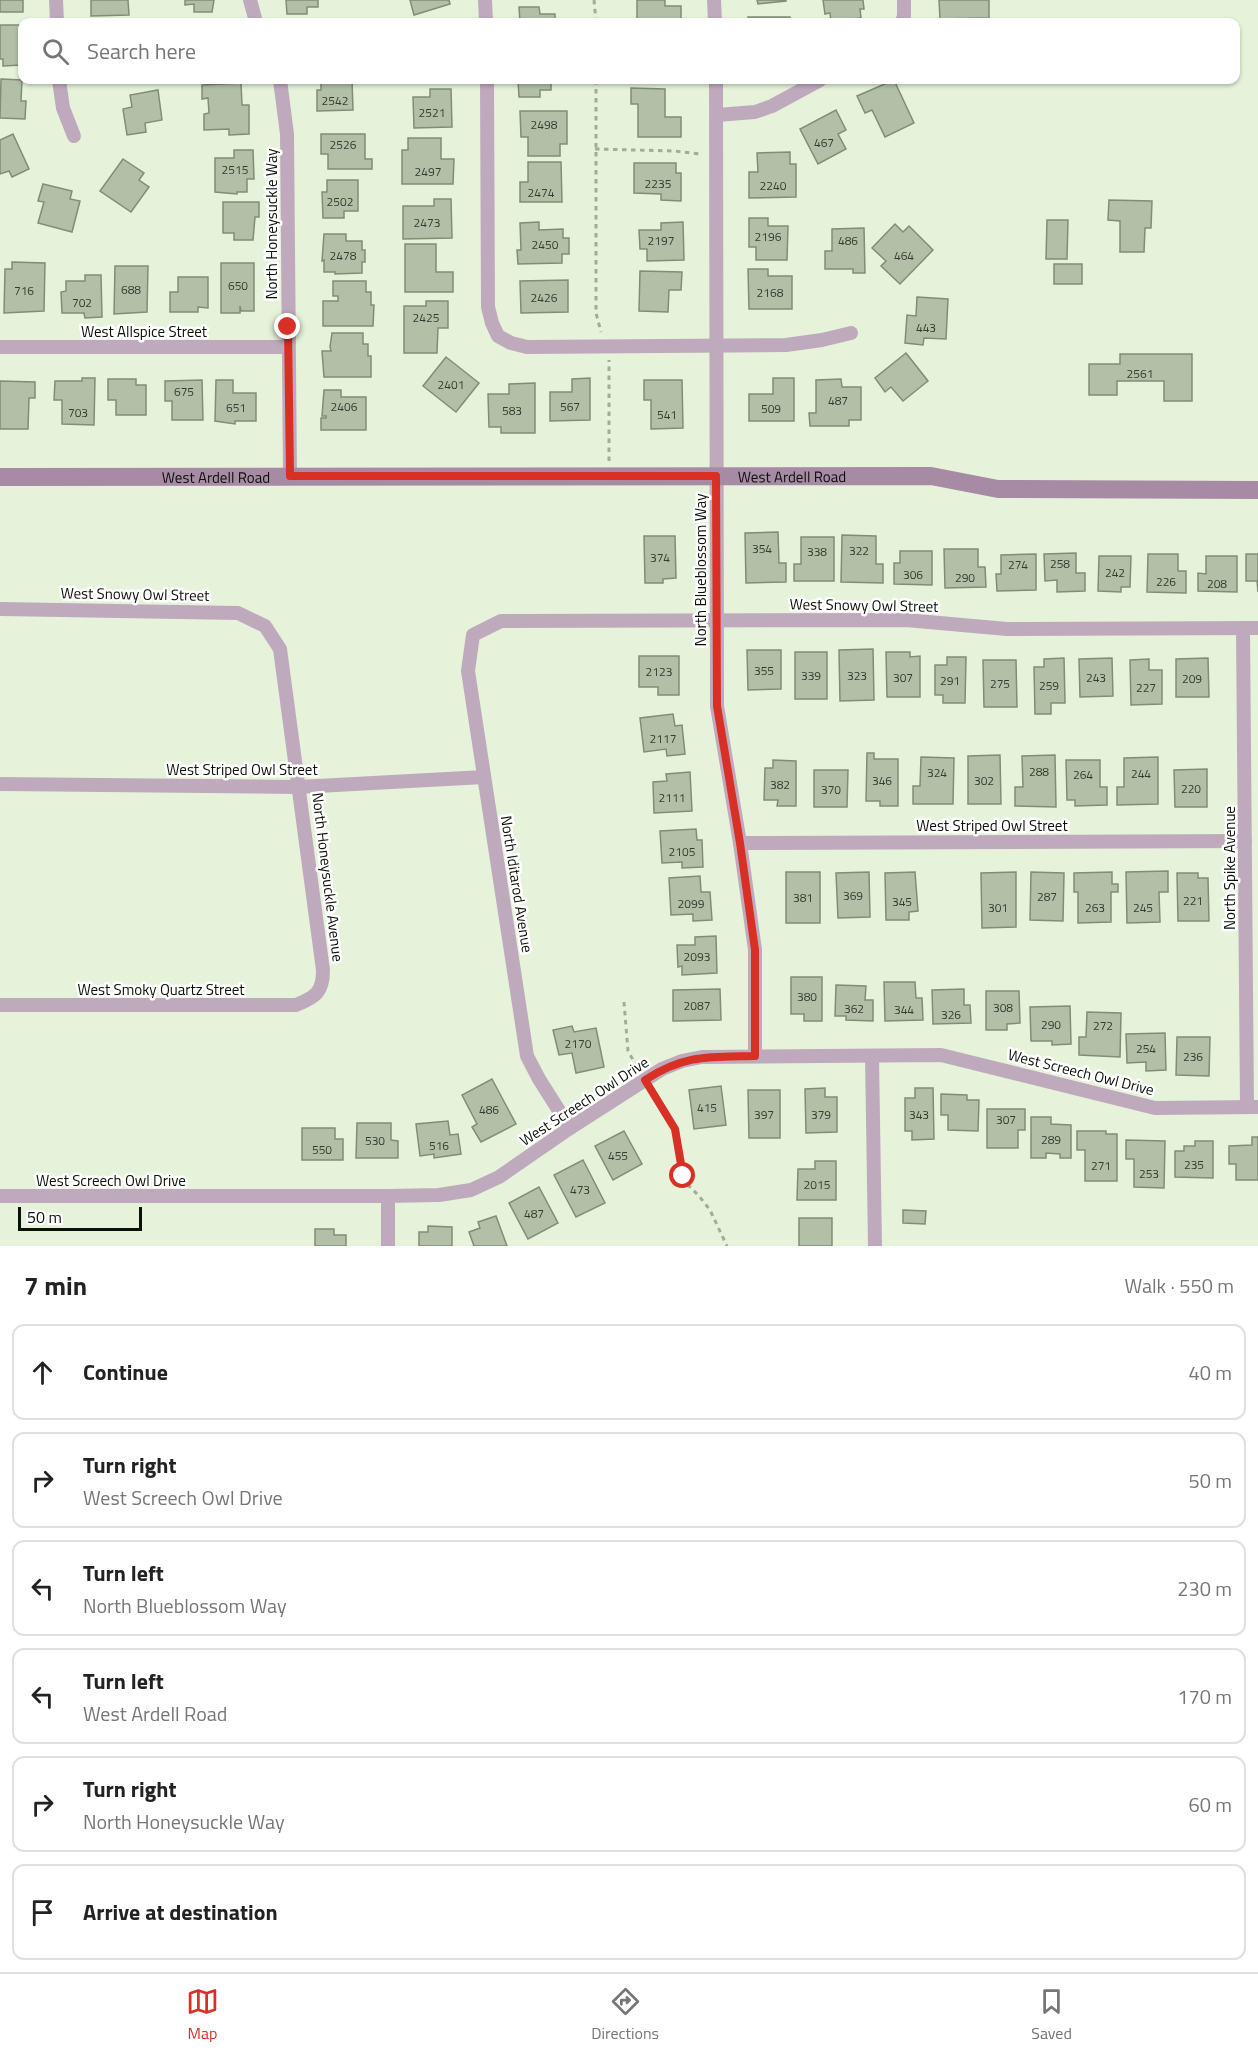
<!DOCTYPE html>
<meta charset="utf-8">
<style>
:root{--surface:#fff;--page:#f6f6f6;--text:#222;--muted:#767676;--line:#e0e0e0;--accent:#d93025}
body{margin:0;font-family:"Titillium Web",sans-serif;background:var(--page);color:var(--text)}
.scale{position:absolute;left:18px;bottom:15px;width:124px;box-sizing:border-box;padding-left:6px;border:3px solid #0c1008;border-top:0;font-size:16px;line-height:21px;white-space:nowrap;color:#0c1008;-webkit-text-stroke:4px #fff;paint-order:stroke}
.stop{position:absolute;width:18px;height:18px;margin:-14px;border:4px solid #d93025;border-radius:50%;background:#fff}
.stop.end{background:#d93025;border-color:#fff;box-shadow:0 2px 6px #0008}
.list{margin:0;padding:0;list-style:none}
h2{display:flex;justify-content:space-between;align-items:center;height:78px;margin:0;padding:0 24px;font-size:26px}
h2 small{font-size:20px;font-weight:400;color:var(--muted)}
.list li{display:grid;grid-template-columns:39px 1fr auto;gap:18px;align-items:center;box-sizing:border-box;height:96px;margin:0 12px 12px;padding:0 12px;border:2px solid var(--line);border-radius:12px}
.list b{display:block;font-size:22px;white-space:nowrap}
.list p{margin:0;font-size:20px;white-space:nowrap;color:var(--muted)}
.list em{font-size:20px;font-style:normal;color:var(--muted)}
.icon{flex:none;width:33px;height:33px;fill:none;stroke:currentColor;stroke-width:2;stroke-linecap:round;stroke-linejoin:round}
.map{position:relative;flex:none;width:1258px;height:1246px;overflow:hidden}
.search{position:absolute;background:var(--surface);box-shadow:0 2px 4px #0004;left:18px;right:18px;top:18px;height:66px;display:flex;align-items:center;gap:15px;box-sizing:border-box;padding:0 21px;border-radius:12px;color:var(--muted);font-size:22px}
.sheet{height:726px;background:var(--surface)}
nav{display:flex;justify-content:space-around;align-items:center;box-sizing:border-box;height:84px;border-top:2px solid var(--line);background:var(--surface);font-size:16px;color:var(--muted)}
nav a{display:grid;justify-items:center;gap:3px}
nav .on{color:var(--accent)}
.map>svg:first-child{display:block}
.building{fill:#b3c0a8;stroke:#818d76;stroke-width:1.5}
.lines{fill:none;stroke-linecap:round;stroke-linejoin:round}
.path{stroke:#a2ac99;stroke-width:3;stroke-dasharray:4.5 4.5;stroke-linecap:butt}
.street{stroke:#bfaabd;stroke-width:14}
.secondary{stroke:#a78aa4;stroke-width:18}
.route{stroke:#d93025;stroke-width:8}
.labels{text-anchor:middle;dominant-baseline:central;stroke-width:5;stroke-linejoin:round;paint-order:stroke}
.number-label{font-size:12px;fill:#363c30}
.street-label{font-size:15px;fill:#0c1008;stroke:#fff}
</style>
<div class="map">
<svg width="1258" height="1246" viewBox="0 0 1258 1246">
<rect width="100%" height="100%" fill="#e6f3da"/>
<g class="building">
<rect x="0" y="0" width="23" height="12"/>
<path d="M91,0H128L129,15L91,16Z"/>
<path d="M185,0H214L212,12H194V4L185,5Z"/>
<path d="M286,0H318V7H307V14H287Z"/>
<path d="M410,0H449L450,4L414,15Z"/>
<path d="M637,0H665V6H681V22H637Z"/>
<path d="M757,0H786V1L758,4Z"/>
<path d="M823,0H863L864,9H860L861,18L831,22L830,13L825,14Z"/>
<path d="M939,0H989V18L940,19Z"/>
<path d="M519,7H539L540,14H555V22H520Z"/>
<rect x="748" y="17" width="42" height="5"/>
<path d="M0,25H22V65L3,66V59H0Z"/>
<path d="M1,79L22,80L21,101H26L25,119L0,118Z"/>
<path d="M321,80H352L353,110L317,111V90H321Z"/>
<path d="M518,80H551V90H540V97H519Z"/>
<path d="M642,80H672V82L643,83Z"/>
<path d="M894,80L914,123L885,137L872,110L865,113L857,96Z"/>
<path d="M241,83L242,105H249V134L229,135V129L204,130V114L209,113L208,98L202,99V85Z"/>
<path d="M631,88L665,89V117H681V137H638V104H631Z"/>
<path d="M430,89H451L452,127L414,128L413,97H430Z"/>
<path d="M158,90L162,120L145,123L146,132L127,135L123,109L132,107L130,95Z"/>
<path d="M836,110L846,130L838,134L846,149L818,164L800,129Z"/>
<path d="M520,111H567V144H560V156H528V137H521Z"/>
<path d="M13,134L29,169L12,177L9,171L0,174V140Z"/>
<path d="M321,134H365V159H372V169H328V154H321Z"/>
<path d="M408,138H441V159H454L453,184H402V150H408Z"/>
<path d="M234,150H253L254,179H247V192H237V194L215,192V158H234Z"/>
<path d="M790,152V164H796V197L749,198V172H758L757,153Z"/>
<path d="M123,159L144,173L139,180L149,187L131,212L100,191Z"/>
<path d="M528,162H561L562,202H520V182H528Z"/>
<path d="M634,163H676V173H681V201L661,200V194L634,193Z"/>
<path d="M327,180H358V211H344V218H323L322,192H327Z"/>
<path d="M43,184L72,191L70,199L80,201L72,232L38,223L44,202L38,201Z"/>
<path d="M434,199H451L452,238L403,239V206H434Z"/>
<path d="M1109,200L1152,201L1151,228H1145L1144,252H1120V221L1108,220Z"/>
<path d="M223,202H259V217H255L253,240H234V233H223Z"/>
<path d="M749,218H768V226H788L787,260H756V247H749Z"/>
<path d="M1047,220H1068L1067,259H1046Z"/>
<path d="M539,222V230L563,229V238H569V254H562V263L518,264L517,250H521L520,223Z"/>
<path d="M683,222L684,260L647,261V249H640L639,230H661V223Z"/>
<path d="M895,224L903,232L909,226L933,250L900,284L881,266L886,261L872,248Z"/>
<path d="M864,228L865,273H853V269H825V251H832V229Z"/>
<path d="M324,234H346V241H362V250H365V262H362V273L335,274V272H324V260L322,261Z"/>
<path d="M405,244H436V272H453V292H405Z"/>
<path d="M12,262L45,263L44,311L4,313L5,269H12Z"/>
<path d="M221,263H254V311H241L240,306V313H221Z"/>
<rect x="1054" y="264" width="28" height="20"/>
<path d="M115,266H148L147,312L114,314Z"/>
<path d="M748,269H768V276H792V309H749Z"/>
<path d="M640,271L682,272L681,290H669L668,312L639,311Z"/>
<path d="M85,275H101L102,317L85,318L84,313H62L61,292L66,291V281H85Z"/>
<path d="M178,277H208V308L198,307V312H170V292H178Z"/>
<path d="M568,280V312L521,313L520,281Z"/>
<path d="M333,281H366V292H371V305H374L373,326H323V301H338V296H333Z"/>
<path d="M917,297L948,299L946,339L924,338L923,345L905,343L907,315L916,316Z"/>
<path d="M426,301H448V328H438L437,353H404V306H426Z"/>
<path d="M332,333H363V344H368V356H371V377H324L322,351H331L330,347Z"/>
<path d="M906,353L928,381L903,401L891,387L885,392L875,378Z"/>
<path d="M1120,354H1192V401H1164V381H1117V395H1089V364H1120Z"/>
<path d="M446,357L479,383L456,412L423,386Z"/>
<path d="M82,378H95L94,425L62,424V400H54L55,381H82Z"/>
<path d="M590,378V420L550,421V392H572V379Z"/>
<path d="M773,378H794V421H749V394H773Z"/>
<path d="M108,379H136V385H146V415H116V400H108Z"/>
<path d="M841,379L842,387H861V420H849V426H810L809,413H816V380Z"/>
<path d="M202,380L203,420H172V401H165V381Z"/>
<path d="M216,380H233V393H256V421H235V424L215,421Z"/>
<path d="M644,380H682L683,428L651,429V400H644Z"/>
<path d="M0,381L35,382V398H29L28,429H0Z"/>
<path d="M535,383V433H501V427H489L488,394H509V384Z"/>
<path d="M324,390H341V397H366V430H321V418H326V416H322Z"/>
<path d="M778,532L779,563H786V582L746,583L745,533Z"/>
<path d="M842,535L876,536V564H883V583L841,582Z"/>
<path d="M644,536H675L676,578L663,579V583H645Z"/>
<path d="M801,537H834V581H794V564H801Z"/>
<path d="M944,549H978V567H985L986,587L945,588Z"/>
<path d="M900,551H932V585L894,584V563H900Z"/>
<path d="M1076,553V573H1085V591L1057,592V580L1045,581L1044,554Z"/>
<path d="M1036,554V590L997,591L996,574H1001V555Z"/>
<path d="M1148,554H1178V571H1186V593L1147,592Z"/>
<path d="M1246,554H1258V592L1257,581H1246Z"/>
<path d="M1099,556H1131L1130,587H1121V592L1098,591Z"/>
<path d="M1206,556H1237V592L1198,591V573L1206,574Z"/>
<path d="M873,649L874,700L840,701L839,650Z"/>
<path d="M747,650H781V689L748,690Z"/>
<rect x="795" y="652" width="32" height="47"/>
<path d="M886,652H910V657L920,656V697H887Z"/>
<path d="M639,656H679V695H658V687H639Z"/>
<path d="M947,657H966L965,703H943V695H935V665H947Z"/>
<path d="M1064,658L1065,703H1051V714H1035L1034,667H1044V659Z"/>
<path d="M1112,658L1113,696L1080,697L1079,659Z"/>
<path d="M1208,658L1209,697H1176V659Z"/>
<path d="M1149,659V670H1162V704L1131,705L1130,660Z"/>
<path d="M983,660H1016L1017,707H984Z"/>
<path d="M673,714L675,726L682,725L685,754L667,756L666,749L644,752L640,718Z"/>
<path d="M867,753H874V759H898V806H880V801H866Z"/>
<path d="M1000,755L1001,804H968V756Z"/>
<path d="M1055,755L1056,807L1015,806V787H1023L1022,756Z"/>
<path d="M921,757L954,758L953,804H913V786H920Z"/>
<path d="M1158,757V804L1117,805V787H1124V758Z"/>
<path d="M773,760L796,761V806H777L778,800H764L765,768H773Z"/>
<path d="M1066,760H1100V787H1107V805L1075,806V800H1067Z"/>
<path d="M1207,769V807H1175L1174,770Z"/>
<path d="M814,770H848L847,807H814Z"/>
<path d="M690,772L692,811L654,813L653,782L667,781L666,774Z"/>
<path d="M696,829L697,840H702L703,867L682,868V862L662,863L660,831Z"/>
<path d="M1168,871V892H1159L1160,922L1127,923L1126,872Z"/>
<rect x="786" y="872" width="34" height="51"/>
<path d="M869,872L870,917L838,918L836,873Z"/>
<path d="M915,872L918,911L909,912V920H886L885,873Z"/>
<path d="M1016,872V927L982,928L981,873Z"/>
<path d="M1031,872L1064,873L1063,921L1030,920Z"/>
<path d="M1112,872V884H1118V892H1111V922L1078,923V892H1074V873Z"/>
<path d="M1177,873H1198V878H1208L1209,921H1178Z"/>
<path d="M700,876L701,892H710L712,920L693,921V914L671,915L669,878Z"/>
<path d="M716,936L717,973L682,975V966L678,967L677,945H695V937Z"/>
<path d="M791,977H822V1021H804V1014H791Z"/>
<path d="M884,982H915L916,998H922L923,1020L885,1021Z"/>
<path d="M836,985L866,986L865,1000H873V1021L846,1020V1016H835Z"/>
<path d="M720,989L721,1020L673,1021V990Z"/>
<path d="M964,989V1005H970L971,1023L933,1024L932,990Z"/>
<path d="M986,991H1019L1020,1023L1007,1024V1030H986Z"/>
<path d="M1070,1006L1071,1044L1052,1045V1041H1031L1030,1007Z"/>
<path d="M1087,1012L1121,1013L1120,1057L1079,1055V1037H1086Z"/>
<path d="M572,1026L574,1032L596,1028L604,1067L576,1073L572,1053L559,1055L553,1030Z"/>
<path d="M1165,1033L1166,1070L1146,1071V1062L1127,1063L1126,1034Z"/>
<path d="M1177,1037H1210L1209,1076L1176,1075Z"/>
<path d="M492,1079L516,1124L481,1142L472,1127L477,1124L462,1095Z"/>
<path d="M721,1086L726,1125L694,1129L689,1090Z"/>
<path d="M825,1088V1097H837V1132L806,1133L805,1089Z"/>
<path d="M915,1088H933L934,1139L912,1140V1131H905V1098H915Z"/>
<path d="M748,1090H780V1138H749Z"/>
<path d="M941,1094L967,1095V1100H979L978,1131L948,1130V1115H941Z"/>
<path d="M987,1109H1025V1130H1018V1148H987Z"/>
<path d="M1031,1117H1051V1124L1071,1125V1158H1060V1154L1046,1153V1158H1031Z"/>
<path d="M448,1121L450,1135L458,1134L461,1154L434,1158V1154L420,1156L416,1124Z"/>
<path d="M357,1123H391V1140L398,1141V1158H356Z"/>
<path d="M302,1128H335V1139H343V1160H302Z"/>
<path d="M624,1131L642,1164L613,1180L595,1146Z"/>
<path d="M1077,1131H1106V1134H1117V1181H1085V1150H1077Z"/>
<path d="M1252,1137H1258V1180H1236V1164H1229V1146L1252,1145Z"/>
<path d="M1126,1140L1165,1141L1164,1188L1134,1187V1159H1126Z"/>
<path d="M1195,1141H1213V1178L1175,1177V1151H1184V1146H1195Z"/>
<path d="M583,1160L605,1203L576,1217L554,1175Z"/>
<path d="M815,1161H836V1200H797L798,1169H815Z"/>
<path d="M539,1187L558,1223L528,1239L509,1203Z"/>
<path d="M903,1210L926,1211L925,1224L903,1223Z"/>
<path d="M496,1216L507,1246H474L469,1232L480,1228L478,1222Z"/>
<rect x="799" y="1218" width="33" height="28"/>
<path d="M428,1226L452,1227V1246H419V1232H428Z"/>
<path d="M315,1229H334V1235H346V1246H315Z"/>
</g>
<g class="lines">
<g class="path">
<path d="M594,0L596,22"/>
<path d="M596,80V313L601,332"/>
<path d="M595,149L675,151L700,154"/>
<path d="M609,461V360"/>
<path d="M624,1002L628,1051L637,1067"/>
<path d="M654,1093L675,1129L681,1169L687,1184L699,1196L710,1210L727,1246"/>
</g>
<g class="street">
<path d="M56,0L57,22"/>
<path d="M250,0L256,22"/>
<path d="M485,0L486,22"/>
<path d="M714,0L715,22"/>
<path d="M902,22L904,16V0"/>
<path d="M59,80L63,108L74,136"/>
<path d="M280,80L287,134L290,476"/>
<path d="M487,80L488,307L492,323L498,336L511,343L527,347L786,345L822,340L851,333"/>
<path d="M716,80L717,706L740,843L755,950V1056"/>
<path d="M717,115L755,112L772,106L820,80"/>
<path d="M0,347H288"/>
<path d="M0,609L238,613L265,626L280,649L323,970C323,992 316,997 296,1005H0"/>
<path d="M1243,628L1247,1107"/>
<path d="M0,784L299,787L484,777"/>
<path d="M740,843L1245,841"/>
<path d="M872,1056L875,1246"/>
<path d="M570,1128L539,1079L527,1056L468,671L473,635L501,621L906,620L1007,629L1258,628"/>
<path d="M0,1196H388L439,1195L471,1190L499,1177L570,1128L662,1069L682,1061L702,1057L941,1055L1155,1108L1258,1107"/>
<path d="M388,1196V1246"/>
</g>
<path class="secondary" id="s1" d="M0,477L931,476L998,489L1258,490"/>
</g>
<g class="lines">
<path class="route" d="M288,327L290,476H716L717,706L740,843L755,950V1056C710,1057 685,1054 645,1080L675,1129L683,1176"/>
</g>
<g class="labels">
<g class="number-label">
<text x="335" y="100">2542</text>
<text x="432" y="112">2521</text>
<text x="544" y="124">2498</text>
<text x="824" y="142">467</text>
<text x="343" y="144">2526</text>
<text x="235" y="169">2515</text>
<text x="428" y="171">2497</text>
<text x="658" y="183">2235</text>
<text x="773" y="185">2240</text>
<text x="541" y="192">2474</text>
<text x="340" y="201">2502</text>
<text x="427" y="222">2473</text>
<text x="768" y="236">2196</text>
<text x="661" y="240">2197</text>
<text x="848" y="240">486</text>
<text x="545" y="244">2450</text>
<text x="343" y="255">2478</text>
<text x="904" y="255">464</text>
<text x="238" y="285">650</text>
<text x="131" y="289">688</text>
<text x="24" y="290">716</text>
<text x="770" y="292">2168</text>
<text x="544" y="297">2426</text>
<text x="82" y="302">702</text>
<text x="426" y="317">2425</text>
<text x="926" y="327">443</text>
<text x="1140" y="373">2561</text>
<text x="451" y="384">2401</text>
<text x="184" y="391">675</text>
<text x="838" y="400">487</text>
<text x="344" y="406">2406</text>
<text x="570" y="406">567</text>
<text x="236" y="407">651</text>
<text x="771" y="408">509</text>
<text x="512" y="410">583</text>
<text x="78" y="412">703</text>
<text x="667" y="414">541</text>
<text x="762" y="548">354</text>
<text x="859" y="550">322</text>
<text x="817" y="551">338</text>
<text x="660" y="557">374</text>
<text x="1060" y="563">258</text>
<text x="1018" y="564">274</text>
<text x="1115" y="572">242</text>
<text x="913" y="574">306</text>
<text x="965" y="577">290</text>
<text x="1166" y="581">226</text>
<text x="1217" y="583">208</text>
<text x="764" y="670">355</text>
<text x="659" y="671">2123</text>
<text x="811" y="675">339</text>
<text x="857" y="675">323</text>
<text x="903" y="677">307</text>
<text x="1096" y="677">243</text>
<text x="1192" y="678">209</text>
<text x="950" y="680">291</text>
<text x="1000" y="683">275</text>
<text x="1049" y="685">259</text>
<text x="1146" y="687">227</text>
<text x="663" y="738">2117</text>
<text x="1039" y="771">288</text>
<text x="937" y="772">324</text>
<text x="1141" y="773">244</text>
<text x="1083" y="774">264</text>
<text x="882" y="780">346</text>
<text x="984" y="780">302</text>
<text x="780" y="784">382</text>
<text x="1191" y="788">220</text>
<text x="831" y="789">370</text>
<text x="672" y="797">2111</text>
<text x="682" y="851">2105</text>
<text x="853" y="895">369</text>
<text x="1047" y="896">287</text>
<text x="803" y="897">381</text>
<text x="1193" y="900">221</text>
<text x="902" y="901">345</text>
<text x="691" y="903">2099</text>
<text x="998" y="907">301</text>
<text x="1095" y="907">263</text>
<text x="1143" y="907">245</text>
<text x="697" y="956">2093</text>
<text x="807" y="996">380</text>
<text x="697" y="1005">2087</text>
<text x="1003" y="1007">308</text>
<text x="854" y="1008">362</text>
<text x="904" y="1009">344</text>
<text x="951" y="1014">326</text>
<text x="1051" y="1024">290</text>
<text x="1103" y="1025">272</text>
<text x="578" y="1043">2170</text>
<text x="1146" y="1048">254</text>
<text x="1193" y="1056">236</text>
<text x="707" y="1107">415</text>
<text x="489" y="1109">486</text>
<text x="764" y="1114">397</text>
<text x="821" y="1114">379</text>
<text x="919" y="1114">343</text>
<text x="1006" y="1119">307</text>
<text x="1051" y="1139">289</text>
<text x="375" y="1140">530</text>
<text x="439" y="1145">516</text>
<text x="322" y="1149">550</text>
<text x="618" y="1155">455</text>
<text x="1194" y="1164">235</text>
<text x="1101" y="1165">271</text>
<text x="1149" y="1173">253</text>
<text x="817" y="1184">2015</text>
<text x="580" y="1189">473</text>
<text x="534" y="1213">487</text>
</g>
<g class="street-label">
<text transform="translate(271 224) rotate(-90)">North Honeysuckle Way</text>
<text x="144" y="331">West Allspice Street</text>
<text stroke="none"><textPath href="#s1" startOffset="216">West Ardell Road</textPath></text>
<text stroke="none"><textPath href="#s1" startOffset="792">West Ardell Road</textPath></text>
<text transform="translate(700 570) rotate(-90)">North Blueblossom Way</text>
<text transform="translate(135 594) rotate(1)">West Snowy Owl Street</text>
<text transform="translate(864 605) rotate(1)">West Snowy Owl Street</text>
<text x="242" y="769">West Striped Owl Street</text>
<text x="992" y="825">West Striped Owl Street</text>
<text transform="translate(1229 868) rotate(-90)">North Spike Avenue</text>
<text transform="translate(328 877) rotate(83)">North Honeysuckle Avenue</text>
<text transform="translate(517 884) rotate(81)">North Iditarod Avenue</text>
<text x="161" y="989">West Smoky Quartz Street</text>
<text transform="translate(1081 1072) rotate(14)">West Screech Owl Drive</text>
<text transform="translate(584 1101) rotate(-33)">West Screech Owl Drive</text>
<text x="111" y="1180">West Screech Owl Drive</text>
</g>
</g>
</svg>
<div class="scale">50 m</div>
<div class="stop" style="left:683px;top:1176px"></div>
<div class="stop end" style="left:288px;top:327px"></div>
<div class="search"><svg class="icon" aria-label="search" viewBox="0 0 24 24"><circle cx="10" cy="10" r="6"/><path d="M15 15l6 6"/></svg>Search here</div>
</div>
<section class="sheet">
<h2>7 min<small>Walk · 550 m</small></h2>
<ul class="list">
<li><svg class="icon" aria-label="ahead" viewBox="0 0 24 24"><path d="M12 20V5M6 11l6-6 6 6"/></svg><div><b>Continue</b></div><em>40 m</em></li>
<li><svg class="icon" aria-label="right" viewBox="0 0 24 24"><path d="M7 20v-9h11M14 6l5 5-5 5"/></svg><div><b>Turn right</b><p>West Screech Owl Drive</p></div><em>50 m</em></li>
<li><svg class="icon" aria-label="left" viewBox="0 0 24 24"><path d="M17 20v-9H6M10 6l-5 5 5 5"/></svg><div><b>Turn left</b><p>North Blueblossom Way</p></div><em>230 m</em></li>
<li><svg class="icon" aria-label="left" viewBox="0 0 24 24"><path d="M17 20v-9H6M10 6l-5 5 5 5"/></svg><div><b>Turn left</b><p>West Ardell Road</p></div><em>170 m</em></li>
<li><svg class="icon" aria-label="right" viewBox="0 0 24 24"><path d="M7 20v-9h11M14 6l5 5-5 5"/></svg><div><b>Turn right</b><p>North Honeysuckle Way</p></div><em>60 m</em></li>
<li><svg class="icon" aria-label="arrive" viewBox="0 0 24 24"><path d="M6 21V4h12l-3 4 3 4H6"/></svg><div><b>Arrive at destination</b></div></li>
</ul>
</section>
<nav>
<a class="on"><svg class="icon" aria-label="map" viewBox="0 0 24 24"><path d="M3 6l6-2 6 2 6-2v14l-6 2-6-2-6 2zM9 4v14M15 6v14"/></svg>Map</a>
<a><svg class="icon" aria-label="directions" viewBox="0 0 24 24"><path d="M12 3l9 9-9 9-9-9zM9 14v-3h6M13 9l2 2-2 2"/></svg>Directions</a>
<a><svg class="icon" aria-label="saved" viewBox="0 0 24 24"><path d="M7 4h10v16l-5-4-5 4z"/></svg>Saved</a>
</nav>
